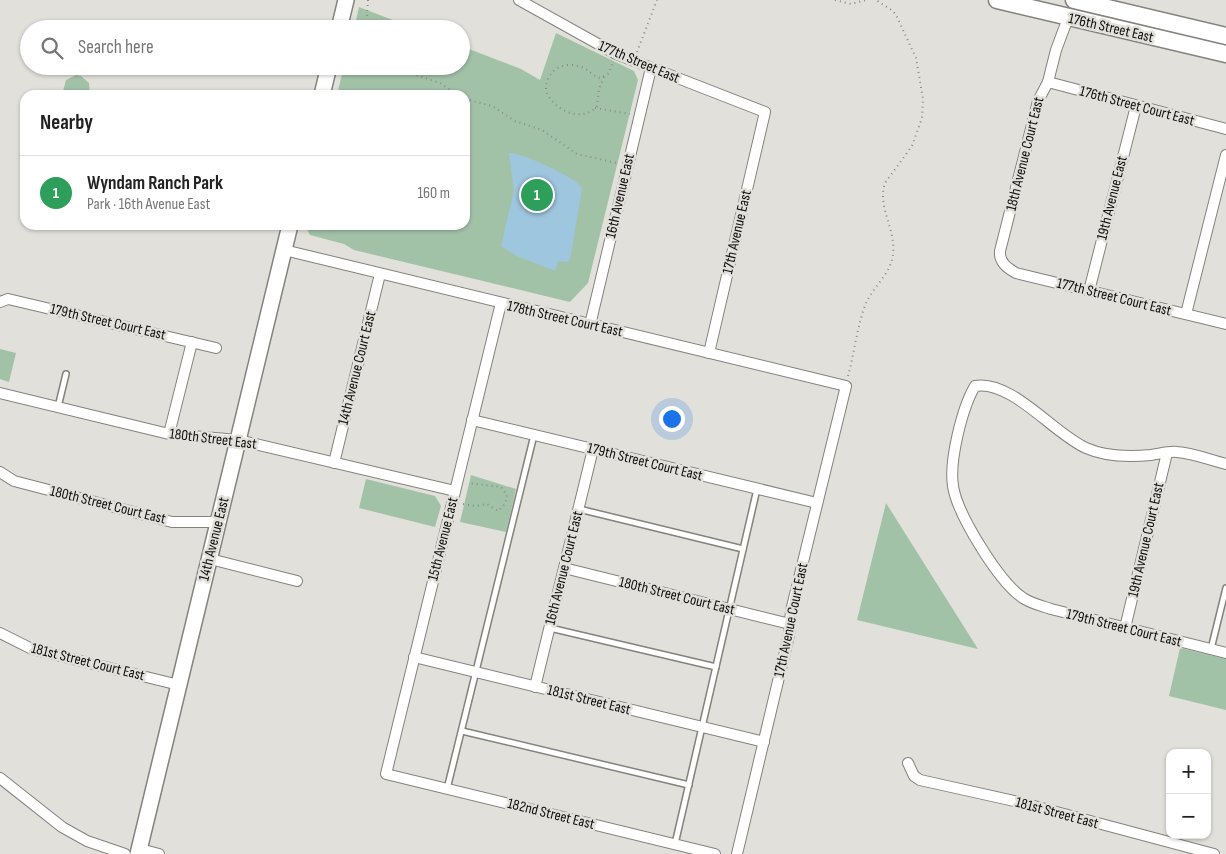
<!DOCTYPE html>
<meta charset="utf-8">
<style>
:root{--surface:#fff;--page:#f2f2f2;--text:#222;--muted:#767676;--line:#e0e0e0;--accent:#775d2f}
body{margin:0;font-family:"Sofia Sans Condensed",sans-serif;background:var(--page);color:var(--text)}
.controls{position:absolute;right:15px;bottom:15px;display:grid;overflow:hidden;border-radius:10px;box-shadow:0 1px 4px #0004}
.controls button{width:45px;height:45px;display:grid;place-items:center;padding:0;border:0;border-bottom:1px solid var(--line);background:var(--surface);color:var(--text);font:25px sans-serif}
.you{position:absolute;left:671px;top:418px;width:18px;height:18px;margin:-12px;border:4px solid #fff;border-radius:50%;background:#1a73e8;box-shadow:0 0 0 8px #1a73e833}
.badge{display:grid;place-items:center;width:32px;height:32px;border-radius:50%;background:var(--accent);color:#fff;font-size:16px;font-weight:700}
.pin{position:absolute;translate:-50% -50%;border:2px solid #fff;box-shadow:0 1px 5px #0006}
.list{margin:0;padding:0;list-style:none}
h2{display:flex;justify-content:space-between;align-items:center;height:65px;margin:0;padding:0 20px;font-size:21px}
h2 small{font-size:16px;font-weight:400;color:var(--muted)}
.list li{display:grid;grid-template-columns:32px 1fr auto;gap:15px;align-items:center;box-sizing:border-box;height:75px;padding:0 20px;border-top:1px solid var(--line)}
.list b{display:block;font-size:19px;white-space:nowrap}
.list p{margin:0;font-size:16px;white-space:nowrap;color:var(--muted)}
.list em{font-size:16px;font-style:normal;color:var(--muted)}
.icon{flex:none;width:28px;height:28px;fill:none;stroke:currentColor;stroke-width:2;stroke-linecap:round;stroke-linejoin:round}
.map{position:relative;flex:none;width:1226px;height:854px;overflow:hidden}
.search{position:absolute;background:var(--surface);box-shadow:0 1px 4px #0004;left:20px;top:20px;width:450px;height:55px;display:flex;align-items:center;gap:12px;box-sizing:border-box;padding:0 18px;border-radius:28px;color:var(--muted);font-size:19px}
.panel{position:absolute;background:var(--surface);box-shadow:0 1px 4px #0004;left:20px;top:90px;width:450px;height:140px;border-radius:15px}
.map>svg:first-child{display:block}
.green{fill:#a2c2a8}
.water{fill:#9fc6df}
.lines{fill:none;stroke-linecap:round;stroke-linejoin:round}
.lane-casing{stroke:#83827d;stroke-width:8}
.street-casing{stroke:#83827d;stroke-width:12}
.secondary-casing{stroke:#83827d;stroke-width:18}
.primary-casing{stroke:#83827d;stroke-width:19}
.path{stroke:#8b8a86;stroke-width:2;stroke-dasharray:1 4;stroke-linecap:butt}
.lane{stroke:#fff;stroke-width:5}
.street{stroke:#fff;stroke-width:10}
.secondary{stroke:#fff;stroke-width:15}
.primary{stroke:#fff;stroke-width:16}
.labels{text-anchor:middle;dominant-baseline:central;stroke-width:5;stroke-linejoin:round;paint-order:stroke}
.street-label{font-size:15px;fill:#0d0c0a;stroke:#e1e0da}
</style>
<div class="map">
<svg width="1226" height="854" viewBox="0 0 1226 854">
<rect width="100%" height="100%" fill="#e1e0da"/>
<g class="green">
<path d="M359,7L416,29H354Z"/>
<path d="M556,33L634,71L638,80L588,283L570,302L354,250L344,244L310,235L305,225H465V95H337L344,66H461V46L521,69L540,80Z"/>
<path d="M76,75L81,76L89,83L90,95H62L66,80Z"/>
<path d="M0,349L16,353L9,382L0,379Z"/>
<path d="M471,475L516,489L506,532L460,522Z"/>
<path d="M366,479L435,496L441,506L435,527L359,508Z"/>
<path d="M886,503L978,649L857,620Z"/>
<path d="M1180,648L1226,659V710L1169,696Z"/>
</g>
<path class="water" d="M509,153C521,152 577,178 582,188L570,260L567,262L558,261L555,271L517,256L501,246L514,191Z"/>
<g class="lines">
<g class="lane-casing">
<g id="lane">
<path d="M58,407L66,374"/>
<path d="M579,509L743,549"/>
<path d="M550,628L716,667"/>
<path d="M1211,649L1226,588"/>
<path d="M462,731L689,785"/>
<path d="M447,789L534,435"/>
<path d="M675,844L757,489"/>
</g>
</g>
<g class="street-casing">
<g id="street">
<path d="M519,0L616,54L765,112L709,353"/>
<path d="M1068,18L1056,50L1048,82L1038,101L1000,251C999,262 1007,268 1016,273L1226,324"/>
<path d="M1048,82L1226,129"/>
<path d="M284,250L846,386L791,611L789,635L737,854"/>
<path d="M1089,291L1136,106"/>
<path d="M0,302L8,299L216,348"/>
<path d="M501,303L386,774L715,854"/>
<path d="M1186,314L1226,155"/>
<path d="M590,325L651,68"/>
<path d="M0,393L169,434L238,440L455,491"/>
<path d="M472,420L817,503"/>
<path d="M169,434L192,342"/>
<path d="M334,463L380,274"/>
<path d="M1226,464C1210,460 1193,453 1177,452C1169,451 1159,454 1151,455C1130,457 1106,457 1086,448C1054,434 1011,379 975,386C962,408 949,461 953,486C957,514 999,582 1023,598C1030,603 1042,606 1051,609L1226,653"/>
<path d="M0,472L14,481L172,522H219"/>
<path d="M210,559L297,581"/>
<path d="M564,568L790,624"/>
<path d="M1125,628L1167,453"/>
<path d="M0,633L32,649L179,685"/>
<path d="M414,657L764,742"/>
<path d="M535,687L593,449"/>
<path d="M908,763L914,776L920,780L1019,802L1214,854"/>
<path d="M0,778L62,827L87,841L125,854"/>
<path d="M140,849L159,854"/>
</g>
</g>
<g class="secondary-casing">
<g id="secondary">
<path d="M339,29L346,0"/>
<path d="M322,95L329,66"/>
<path d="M138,854L290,225"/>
</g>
</g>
<g class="primary-casing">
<g id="primary">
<path d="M997,0L1226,54"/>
<path d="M1074,0L1226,36"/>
</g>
</g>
<g class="path">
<path d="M368,0L367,15L370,29"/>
<path d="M835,0L851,4L866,0"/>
<path d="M637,52L657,0"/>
<path d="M399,66L407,72L440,83L458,95"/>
<path d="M604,77L599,89L597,106C582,124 553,110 546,91C545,71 563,60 581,67C589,69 593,77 601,78L609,73L612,64"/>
<path d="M465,99L492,106L515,121L542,130L577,154L617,163"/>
<path d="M595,108L630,114"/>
<path d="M848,376C854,355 858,320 867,301C875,285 891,273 893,254C896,229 877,207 885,183L912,146L922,118L923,99L916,58L897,17L893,11L876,0"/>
<path d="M463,504L476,506L487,504L498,511L505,504L507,495L501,487L468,483"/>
</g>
<use href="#lane" class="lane"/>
<use href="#street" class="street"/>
<use href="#secondary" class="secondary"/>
<use href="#primary" class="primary"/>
</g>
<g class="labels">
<g class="street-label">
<text transform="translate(1111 28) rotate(13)">176th Street East</text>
<text transform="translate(639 62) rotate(23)">177th Street East</text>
<text transform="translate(1137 106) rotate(15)">176th Street Court East</text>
<text transform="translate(1025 154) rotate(-76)">18th Avenue Court East</text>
<text transform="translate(620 196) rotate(-77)">16th Avenue East</text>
<text transform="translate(1112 198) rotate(-76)">19th Avenue East</text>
<text transform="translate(737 232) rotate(-77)">17th Avenue East</text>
<text transform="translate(1114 297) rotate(14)">177th Street Court East</text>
<text transform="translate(565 319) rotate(13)">178th Street Court East</text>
<text transform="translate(108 322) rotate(13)">179th Street Court East</text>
<text transform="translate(357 368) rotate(-76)">14th Avenue Court East</text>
<text transform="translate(213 439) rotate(7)">180th Street East</text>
<text transform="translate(645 462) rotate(14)">179th Street Court East</text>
<text transform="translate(108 505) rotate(14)">180th Street Court East</text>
<text transform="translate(214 539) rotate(-76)">14th Avenue East</text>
<text transform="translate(443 539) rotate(-76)">15th Avenue East</text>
<text transform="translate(1146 540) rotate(-77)">19th Avenue Court East</text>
<text transform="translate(564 568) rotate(-76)">16th Avenue Court East</text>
<text transform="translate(677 596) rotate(14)">180th Street Court East</text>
<text transform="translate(791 620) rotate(-78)">17th Avenue Court East</text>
<text transform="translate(1124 628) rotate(14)">179th Street Court East</text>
<text transform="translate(88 662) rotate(14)">181st Street Court East</text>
<text transform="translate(589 700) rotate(14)">181st Street East</text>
<text transform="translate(1057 813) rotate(15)">181st Street East</text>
<text transform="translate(551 814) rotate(14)">182nd Street East</text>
</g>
</g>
</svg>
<div class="controls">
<button>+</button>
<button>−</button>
</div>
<div class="you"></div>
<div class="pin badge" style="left:537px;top:195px;background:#2e9e5b">1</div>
<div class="search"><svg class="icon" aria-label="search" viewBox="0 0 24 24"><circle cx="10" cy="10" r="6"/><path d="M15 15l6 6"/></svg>Search here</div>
<section class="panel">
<h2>Nearby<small></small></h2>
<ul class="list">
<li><span class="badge" style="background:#2e9e5b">1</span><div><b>Wyndam Ranch Park</b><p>Park · 16th Avenue East</p></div><em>160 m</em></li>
</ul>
</section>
</div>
